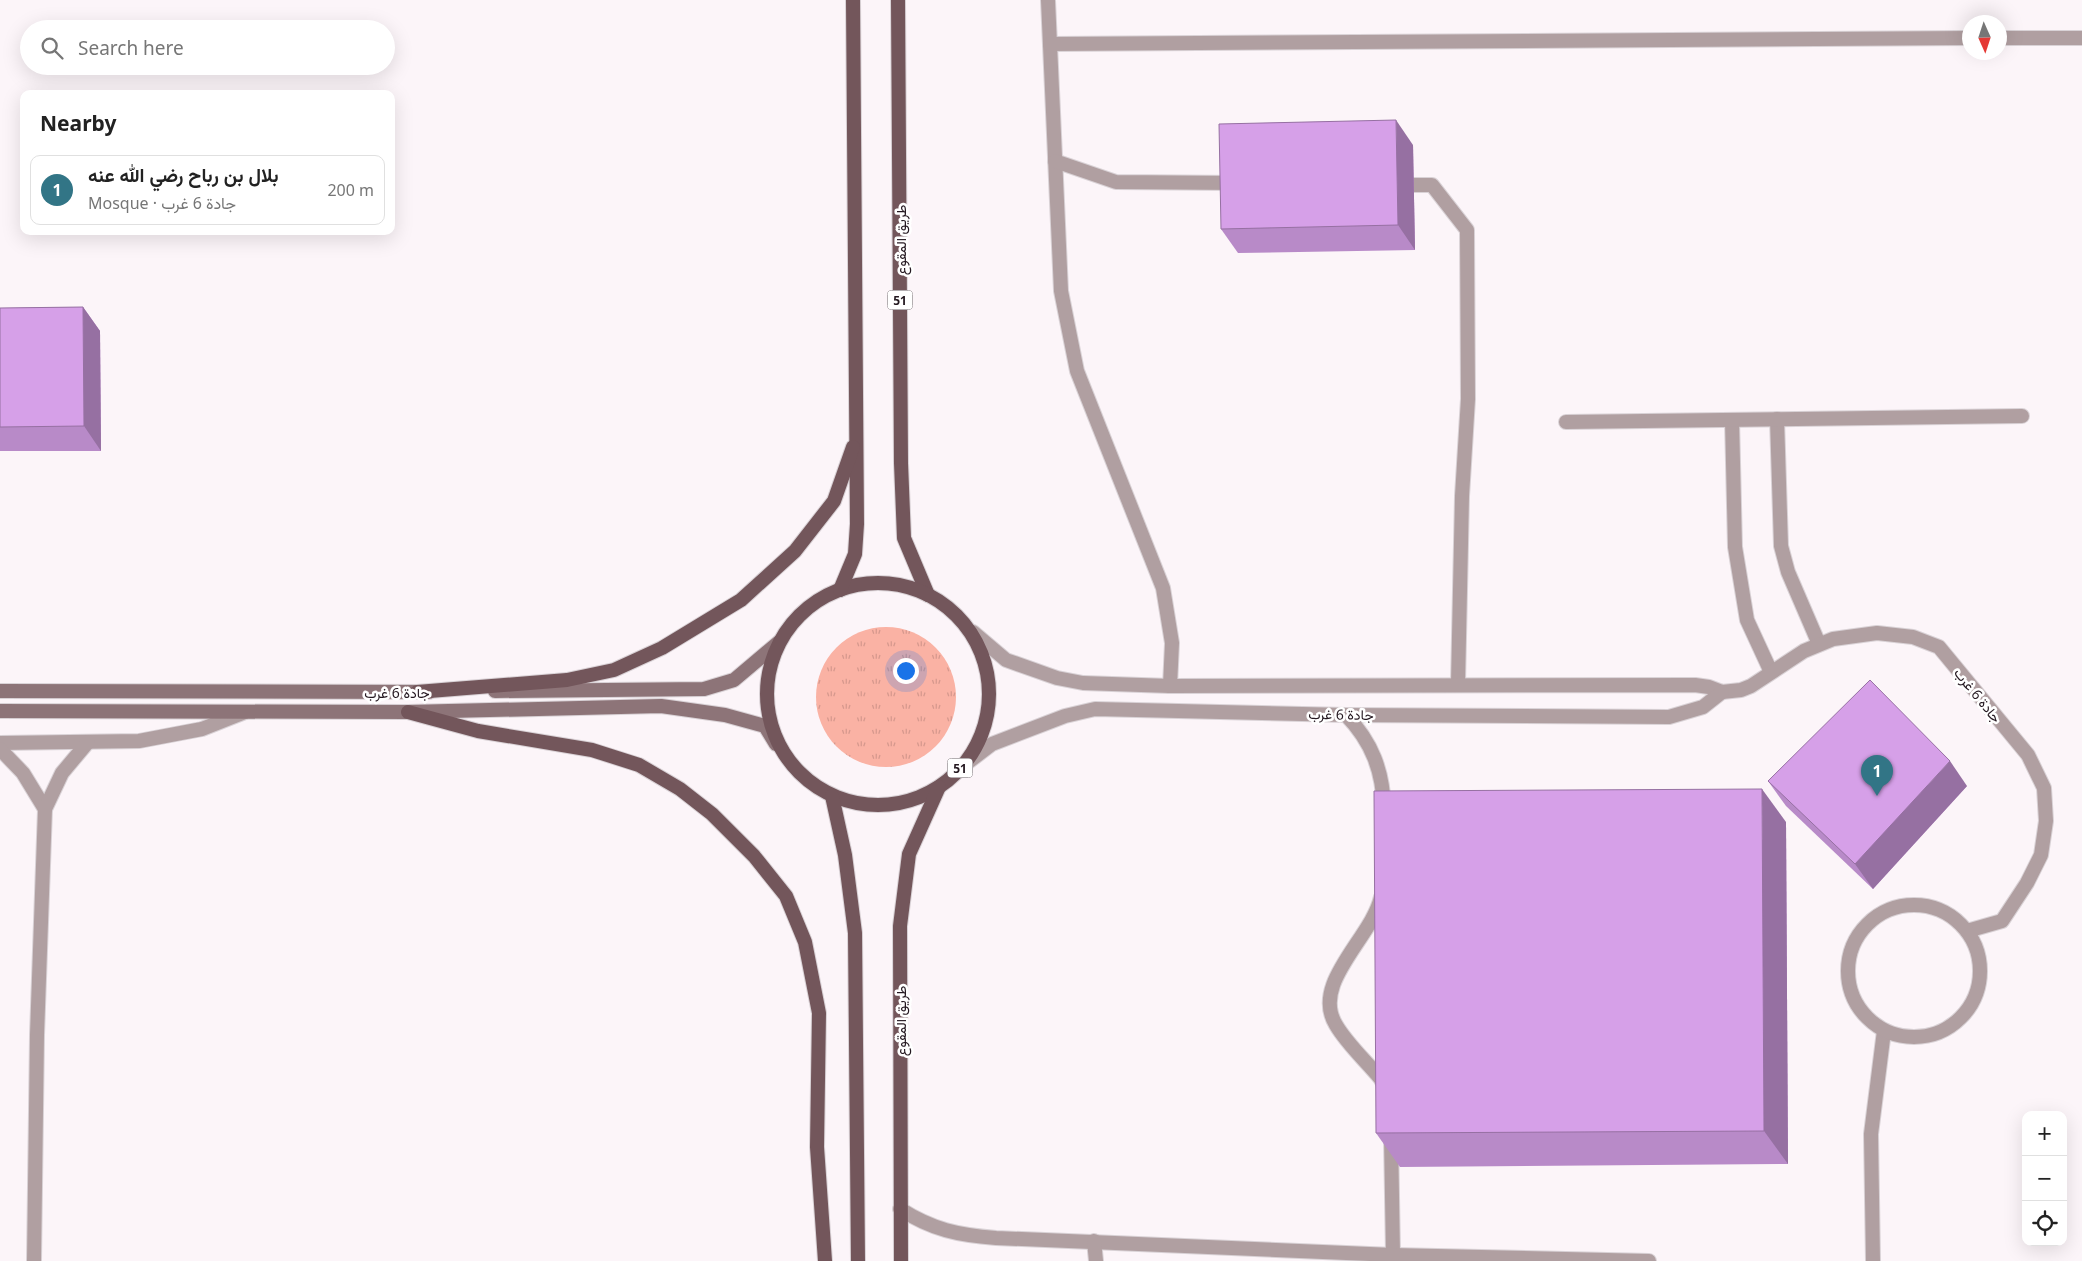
<!DOCTYPE html>
<meta charset="utf-8">
<style>
:root{--surface:#fff;--page:#f6f6f6;--text:#222;--muted:#767676;--line:#e0e0e0;--accent:#327586}
body{margin:0;font-family:"Noto Sans",Vazirmatn,sans-serif;background:var(--page);color:var(--text)}
.controls{position:absolute;right:15px;bottom:15px;display:grid;overflow:hidden;border-radius:10px;box-shadow:0 5px 20px #0002}
.controls button{width:45px;height:45px;display:grid;place-items:center;padding:0;border:0;border-bottom:1px solid var(--line);background:var(--surface);color:var(--text);font:25px sans-serif}
.compass{position:absolute;left:1962px;top:15px;width:45px;height:45px;border-radius:50%;background:var(--surface);box-shadow:0 5px 20px #0002;rotate:177deg}
.you{position:absolute;left:905px;top:670px;width:18px;height:18px;margin:-12px;border:4px solid #fff;border-radius:50%;background:#1a73e8;box-shadow:0 0 0 8px #1a73e833}
.badge{display:grid;place-items:center;width:32px;height:32px;border-radius:50%;background:var(--accent);color:#fff;font-size:16px;font-weight:700}
.pin{position:absolute;translate:-50% -41px;filter:drop-shadow(0 1px 2px #0008)}
.pin::after{content:'';position:absolute;top:26px;width:18px;height:15px;background:inherit;clip-path:polygon(0 0,100% 0,50% 100%)}
.list{margin:0;padding:0;list-style:none}
h2{display:flex;justify-content:space-between;align-items:center;height:65px;margin:0;padding:0 20px;font-size:21px}
h2 small{font-size:16px;font-weight:400;color:var(--muted)}
.list li{display:grid;grid-template-columns:32px 1fr auto;gap:15px;align-items:center;box-sizing:border-box;height:70px;margin:0 10px 10px;padding:0 10px;border:1px solid var(--line);border-radius:10px}
.list b{display:block;font-size:19px;white-space:nowrap}
.list p{margin:0;font-size:16px;white-space:nowrap;color:var(--muted)}
.list em{font-size:16px;font-style:normal;color:var(--muted)}
.icon{flex:none;width:28px;height:28px;fill:none;stroke:currentColor;stroke-width:2;stroke-linecap:round;stroke-linejoin:round}
.map{position:relative;flex:none;width:2082px;height:1261px;overflow:hidden}
.search{position:absolute;background:var(--surface);box-shadow:0 5px 20px #0002;left:20px;top:20px;width:375px;height:55px;display:flex;align-items:center;gap:12px;box-sizing:border-box;padding:0 18px;border-radius:28px;color:var(--muted);font-size:19px}
.panel{position:absolute;background:var(--surface);box-shadow:0 5px 20px #0002;left:20px;top:90px;width:375px;height:145px;border-radius:10px}
.map>svg:first-child{display:block}
.grass{fill:url(#grass-tufts)}
.lines{fill:none;stroke-linecap:round;stroke-linejoin:round}
.service-casing{stroke:#d9d2d6;stroke-width:16}
.minor-casing{stroke:#d9d2d6;stroke-width:16}
.secondary-casing{stroke:#d9d2d6;stroke-width:16}
.primary-casing{stroke:#d9d2d6;stroke-width:16}
.service{stroke:#b09fa1;stroke-width:14}
.minor{stroke:#b09fa1;stroke-width:14}
.secondary{stroke:#8d7478;stroke-width:14}
.primary{stroke:#73565b;stroke-width:14}
.wall{fill:#b88ac8}
.shaded-wall{fill:#9670a2}
.building{fill:#d6a0e8;stroke:#9670a2}
.labels{text-anchor:middle;dominant-baseline:central;stroke-width:5;stroke-linejoin:round;paint-order:stroke}
.shield{fill:#fff;stroke:#665d63;stroke-width:1}
.shield-label{font-size:12px;font-weight:bold;fill:#241820}
.street-label{font-size:14px;fill:#241820;stroke:#fff}
</style>
<div class="map">
<svg width="2082" height="1261" viewBox="0 0 2082 1261">
<defs>
<pattern id="grass-tufts" width="24" height="20" patternUnits="userSpaceOnUse" patternTransform="scale(1.25)"><rect width="24" height="20" fill="#fab2a4"/><path d="M3 7l-1-3M5 7V3M7 7l1-3M15 17l-1-3M17 17v-4M19 17l1-3" fill="none" stroke="#d6988d"/></pattern>
</defs>
<rect width="100%" height="100%" fill="#fcf5f9"/>
<circle class="grass" cx="886" cy="697" r="70"/>
<g class="lines">
<g class="service-casing">
<g id="service">
<path d="M1048,0L1061,291L1077,371L1163,588L1172,643L1170,686"/>
<path d="M2000,38H2082"/>
<path d="M1050,44L1970,38"/>
<path d="M1055,161L1116,182L1238,183"/>
<path d="M1395,185H1432L1467,230L1468,399L1462,496L1458,684"/>
<path d="M1777,419L1781,546L1788,572L1819,644"/>
<path d="M1732,420L1735,547L1747,620L1771,672"/>
<path d="M1566,422L2022,416"/>
<path d="M1346,715C1372,742 1383,771 1384,809"/>
<path d="M0,743L139,741L202,729L245,712"/>
<path d="M0,749L23,773L45,809"/>
<path d="M1381,897C1372,938 1310,983 1336,1025C1347,1044 1366,1061 1380,1078L1386,1088"/>
<path d="M1391,1137L1393,1255"/>
<path d="M900,1209C933,1230 958,1235 996,1238L1393,1255L1649,1261"/>
<path d="M1094,1241L1096,1261"/>
<path d="M34,1261L37,1035L45,809L62,773L88,742"/>
<path d="M1873,1261L1871,1134L1884,1031"/>
</g>
</g>
<g class="minor-casing">
<g id="minor">
<path d="M973,632L1006,660L1057,678L1083,683L1170,686L1695,685L1709,687L1722,692L1741,690L1751,686L1804,651L1833,639L1877,633L1913,637L1939,647L2028,755L2044,788L2046,821L2041,855L2027,883L2002,921L1967,931"/>
<path d="M967,763L992,744L1065,716L1095,709L1346,715L1669,717L1703,707L1722,692"/>
<circle cx="1914" cy="971" r="66"/>
</g>
</g>
<g class="secondary-casing">
<g id="secondary">
<path d="M0,691L429,692"/>
<path d="M495,691L704,689L734,680L779,642"/>
<path d="M0,711L408,712L661,706L725,715L765,726L776,744"/>
</g>
</g>
<g class="primary-casing">
<g id="primary">
<path d="M898,0L901,463L904,538L928,595"/>
<circle cx="878" cy="694" r="111"/>
<path d="M840,590L855,554L857,524L853,0"/>
<path d="M417,692L567,680L614,670L662,648L741,600L795,551L834,501L853,447"/>
<path d="M408,712L478,731L592,750L639,765L680,789L712,814L754,856L786,896L805,942L819,1013L817,1147L825,1261"/>
<path d="M832,796L845,855L855,933L858,1261"/>
<path d="M901,1261L900,926L909,854L939,787"/>
</g>
</g>
<use href="#service" class="service"/>
<use href="#minor" class="minor"/>
<use href="#secondary" class="secondary"/>
<use href="#primary" class="primary"/>
</g>
<g class="wall">
<path d="M1413,145L1415,250L1238,253L1221,229Z"/>
<path d="M83,307L100,331L101,451H0V308Z"/>
<path d="M1768,781L1967,786L1873,889L1786,806Z"/>
<path d="M1786,822L1788,1164L1400,1167L1376,1133Z"/>
</g>
<g class="shaded-wall">
<path d="M1396,120L1413,145L1415,250L1398,225Z"/>
<path d="M83,307L100,331L101,451L84,426Z"/>
<path d="M1950,761L1967,786L1873,889L1855,864Z"/>
<path d="M1762,789L1786,822L1788,1164L1764,1131Z"/>
</g>
<g class="building">
<path d="M1396,120L1398,225L1221,229L1219,124Z"/>
<path d="M83,307L84,426L0,427V308Z"/>
<path d="M1870,680L1950,761L1855,864L1768,781Z"/>
<path d="M1762,789L1764,1131L1376,1133L1374,791Z"/>
</g>
<g class="labels">
<g class="shield">
<rect x="887.5" y="290.5" width="25" height="19" rx="4"/>
<rect x="947.5" y="758.5" width="25" height="19" rx="4"/>
</g>
<g class="shield-label">
<text x="900" y="300">51</text>
<text x="960" y="768">51</text>
</g>
<g class="street-label">
<text transform="translate(900 240) rotate(-90)">طريق المقوع</text>
<text x="397" y="692">جادة 6 غرب</text>
<text transform="translate(1978 695) rotate(51)">جادة 6 غرب</text>
<text transform="translate(1341 714) rotate(1)">جادة 6 غرب</text>
<text transform="translate(900 1021) rotate(-90)">طريق المقوع</text>
</g>
</g>
</svg>
<div class="controls">
<button>+</button>
<button>−</button>
<button><svg class="icon" aria-label="locate" viewBox="0 0 24 24"><circle cx="12" cy="12" r="6"/><path d="M12 2v4M12 18v4M2 12h4M18 12h4"/></svg></button>
</div>
<svg class="compass" viewBox="-18 -18 36 36"><path d="M0-13l5 13h-10z" fill="#e53935"/><path d="M0 13l5-13h-10z" fill="#767676"/></svg>
<div class="you"></div>
<div class="pin badge" style="left:1877px;top:796px">1</div>
<div class="search"><svg class="icon" aria-label="search" viewBox="0 0 24 24"><circle cx="10" cy="10" r="6"/><path d="M15 15l6 6"/></svg>Search here</div>
<section class="panel">
<h2>Nearby<small></small></h2>
<ul class="list">
<li><span class="badge">1</span><div><b>بلال بن رباح رضي الله عنه</b><p>Mosque · جادة 6 غرب</p></div><em>200 m</em></li>
</ul>
</section>
</div>
